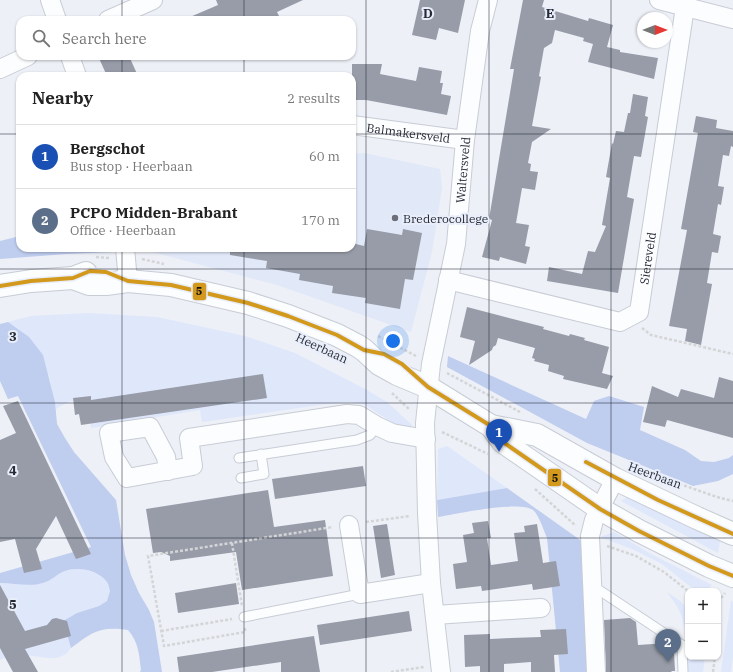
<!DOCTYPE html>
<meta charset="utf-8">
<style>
:root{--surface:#fff;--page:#f2f2f2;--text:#222;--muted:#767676;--line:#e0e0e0;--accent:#1a73e8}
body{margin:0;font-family:"IBM Plex Serif",serif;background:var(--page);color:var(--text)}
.controls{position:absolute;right:12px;bottom:12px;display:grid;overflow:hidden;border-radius:8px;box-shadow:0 1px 3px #0004}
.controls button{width:36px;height:36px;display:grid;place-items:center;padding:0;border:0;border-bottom:1px solid var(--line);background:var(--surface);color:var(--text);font:20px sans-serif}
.compass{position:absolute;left:637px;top:12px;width:36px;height:36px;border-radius:50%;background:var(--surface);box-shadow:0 1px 3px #0004;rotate:90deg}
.you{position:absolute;left:393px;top:341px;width:14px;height:14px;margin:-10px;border:3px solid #fff;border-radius:50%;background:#1a73e8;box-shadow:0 0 0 6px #1a73e833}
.badge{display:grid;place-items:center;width:26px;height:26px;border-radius:50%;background:var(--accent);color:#fff;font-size:13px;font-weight:700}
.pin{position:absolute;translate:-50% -33px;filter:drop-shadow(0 1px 2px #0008)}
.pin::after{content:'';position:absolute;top:21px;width:14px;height:12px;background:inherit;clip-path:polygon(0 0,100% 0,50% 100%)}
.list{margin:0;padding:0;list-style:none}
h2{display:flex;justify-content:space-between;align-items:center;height:52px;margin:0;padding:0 16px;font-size:17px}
h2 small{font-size:13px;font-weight:400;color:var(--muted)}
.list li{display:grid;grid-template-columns:26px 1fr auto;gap:12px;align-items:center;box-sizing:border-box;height:64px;padding:0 16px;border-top:1px solid var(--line)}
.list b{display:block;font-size:15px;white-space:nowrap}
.list p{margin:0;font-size:13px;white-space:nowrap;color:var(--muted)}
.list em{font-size:13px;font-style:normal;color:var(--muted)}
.icon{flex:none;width:22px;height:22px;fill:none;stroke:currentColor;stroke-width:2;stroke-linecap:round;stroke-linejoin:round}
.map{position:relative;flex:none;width:733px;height:672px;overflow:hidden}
.search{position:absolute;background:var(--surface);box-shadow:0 1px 3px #0004;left:16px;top:16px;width:340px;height:44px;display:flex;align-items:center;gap:10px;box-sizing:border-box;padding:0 14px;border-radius:12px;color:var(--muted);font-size:15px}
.panel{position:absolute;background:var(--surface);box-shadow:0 1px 3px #0004;left:16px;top:72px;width:340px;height:180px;border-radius:12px}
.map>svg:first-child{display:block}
.built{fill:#e1e8f8}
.green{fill:#dfe7fb}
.forest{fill:#bfcdef}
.building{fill:#979ca8}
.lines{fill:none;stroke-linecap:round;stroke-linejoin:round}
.lane-casing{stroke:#c8ccd5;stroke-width:11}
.street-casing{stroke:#c8ccd5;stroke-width:20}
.secondary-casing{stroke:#c8ccd5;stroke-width:24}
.path{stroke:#d4d5d7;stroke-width:2.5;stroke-dasharray:3 2;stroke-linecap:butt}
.lane{stroke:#fcfdfe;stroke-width:9}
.street{stroke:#fcfdfe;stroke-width:18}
.secondary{stroke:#fcfdfe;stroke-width:22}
.bus-1-casing{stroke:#e9eefb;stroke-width:7}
.bus-1{stroke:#d2991c;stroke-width:4}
.grid{fill:none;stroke:#262a36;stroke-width:1;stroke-opacity:0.55}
.poi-dot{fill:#6c6f7a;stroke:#e9eefb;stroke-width:1.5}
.labels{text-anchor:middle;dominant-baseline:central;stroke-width:4;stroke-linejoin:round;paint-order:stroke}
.street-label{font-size:12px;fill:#262a36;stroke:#e9eefb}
.poi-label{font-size:12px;fill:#262a36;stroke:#e9eefb;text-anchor:start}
.grid-label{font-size:13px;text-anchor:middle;font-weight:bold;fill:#262a36;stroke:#e9eefb;stroke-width:4;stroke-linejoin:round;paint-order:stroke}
.line-badge{stroke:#e9eefb;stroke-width:1.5}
.pale-badge-label{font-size:11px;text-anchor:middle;font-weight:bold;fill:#111}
</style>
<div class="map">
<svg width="733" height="672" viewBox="0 0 733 672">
<rect width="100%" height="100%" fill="#edf0f7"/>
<path class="built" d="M364,153L440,169L442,188L432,252L411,332L277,285L137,248H352V154Z"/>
<g class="green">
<path d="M88,313L157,317L245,336L295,353L367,390L387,402L412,425L410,429L394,424L364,404L349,402L326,404L202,422L200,410L91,428L88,400L70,401L56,409L49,376L8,322L31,316Z"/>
<path d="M447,446L507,488L437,500L438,449Z"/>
<path d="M631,495L721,535L718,553L621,501Z"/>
<path d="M614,532L651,554L712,585L706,591H696L662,564L632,549L600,537Z"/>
<path d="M76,569C86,569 100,573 107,581C108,584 109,588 111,591L107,601L99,606L77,613L63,621L71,648C69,650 67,654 64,655C48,665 23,647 0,660V583L37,584L45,583L54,577L65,571Z"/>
<path d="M667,592L679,600L688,609V657H705L703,672H688C687,652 688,629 679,610C676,604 671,598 667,592Z"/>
<path d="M731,600L733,602V657L731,672H721Z"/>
</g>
<g class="forest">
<path d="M20,236V248H112L113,252L67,254L0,259V241Z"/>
<path d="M8,322L29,337L43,355L55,402L57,424L65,438L74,452L116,500L125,555L131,575L139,593L149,610L154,622L162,672H140L141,670C139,654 139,643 128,630C99,626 93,632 71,648L63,621L77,613L99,606L107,601L110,591C109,588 109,585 107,582C99,570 77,566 65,571C57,574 51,581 43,583C30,587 14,583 0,583V573L91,547L18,396L8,399L0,381V324Z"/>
<path d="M448,356L586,419L594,401L609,396L644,407L640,430L685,450L701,461L714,462L729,458L733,455V474L718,481L693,486L587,443L447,367Z"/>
<path d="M507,488L583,542L591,672H560L547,538C544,531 539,515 533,510C519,500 457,514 438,517L437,500Z"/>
</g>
<g class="building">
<path d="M216,0H303L277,12L281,20H183L218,5Z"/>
<path d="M420,0H465L458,33L439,28L436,40L412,35Z"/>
<path d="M523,0H544L542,7L588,21L589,18L613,25L607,47L620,50V52L658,58L654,79L588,62L593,44L583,41L584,38L555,30L552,43L544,48L539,76L541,77L532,126L551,129L532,142L528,163L531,164L530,171L538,172L535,190L522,188L516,223L529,225L525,246L530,247L526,264L500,257L499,261L482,257L492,220L489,219L514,69H510Z"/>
<path d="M98,56H129L138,76H107Z"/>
<path d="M352,64H382L380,74L416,81L419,67L442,71L440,83H443L441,94L451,96L447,115L366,100H352Z"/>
<path d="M633,94L648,97L645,116L648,117L641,157L634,156L627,197L634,199L618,293L547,281L549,267L582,274L588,251L595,252L606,226L602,225L610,178L606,177L612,143L613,144L616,131L624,132L628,113H630Z"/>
<path d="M696,116L717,120L716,128L733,131V147L731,146L729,156L723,155L718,186L724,187L721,205L718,204L713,234L721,236L718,253L712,252L707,283L712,284L701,345L685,341L687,329L669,326L687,230L681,229L698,133L693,132Z"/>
<path d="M367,229L402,235L403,229L422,233L413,280L405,279L400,309L365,303L366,298L332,293L333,286L299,280L300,274L266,268L267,261L230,255V248H352V243L364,246Z"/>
<path d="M467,307L544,327L543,329L569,336L570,334L585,338L584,340L609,347L602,373L613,376L607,389L563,379L564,376L548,371L549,365L534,361L535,359L532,358L535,348L498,338L496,345L493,347L492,350L469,365L475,341L460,337Z"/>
<path d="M263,374L267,398L81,425L79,414L75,415L73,398L91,396V400Z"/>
<path d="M719,377L733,381V438L667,420L665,427L643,422L652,386L678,397L681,389L714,398Z"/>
<path d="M18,401L91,554L76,559L56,516L36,549L42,569L24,573L15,539L0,542V440L16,433L3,406Z"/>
<path d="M363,466L366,486L275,499L272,479Z"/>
<path d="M268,490L274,527L325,520L333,576L242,590L236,552L170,561V556L161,552L153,553L146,509Z"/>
<path d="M488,521L491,538H487L491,565L518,561L514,533L525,532L524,526L537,524L543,563L556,561L560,586L533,590L532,584L482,591L481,586L456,589L453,564L467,562L463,535L474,533L472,523Z"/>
<path d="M387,524L395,575L381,578L373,526Z"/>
<path d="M236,583L239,604L178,613L175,593Z"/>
<path d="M0,585L25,631L47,625L52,619L56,618L67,621L71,636L25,649L38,672H13L0,648Z"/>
<path d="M409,611L412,631L320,645L317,625Z"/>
<path d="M630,618L636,622L638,645L668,643L670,644V653H674L675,671H671L672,672H606L604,620Z"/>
<path d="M566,629L568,654L554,655L555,672H531V662L504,664V672H480V666L465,667L464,635L490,634V639L511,638L541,637L540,630Z"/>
<path d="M314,636L320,672H281V662L212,672H179L177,657Z"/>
</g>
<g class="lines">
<g class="lane-casing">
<g id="lane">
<path d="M239,458L357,440L370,435L377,426"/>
<path d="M241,478L264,474L261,454"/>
<path d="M592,588H596L682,645L683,672"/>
<path d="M244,617L360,594"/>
</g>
</g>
<g class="street-casing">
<g id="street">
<path d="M50,0L57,20"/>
<path d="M659,0L733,19"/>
<path d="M108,20L153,0"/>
<path d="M70,56L77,76"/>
<path d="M0,69L28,56"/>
<path id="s1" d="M352,125L465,140"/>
<path d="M125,248L128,281"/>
<path id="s2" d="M448,280L620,322L639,312L685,7"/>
<path d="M168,471L166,457L150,427L109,433L114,457L127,478L193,466L189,438L334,416L347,414L359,415L377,426L392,433L426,439"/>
<path d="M349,525L360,594L431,583"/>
<path d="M435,615L541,608"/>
<path id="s3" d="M441,672L431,583L427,513L425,423L431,364L456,244L465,140L480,31L488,0"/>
<path d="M596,672L590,536L594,520L615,479"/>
</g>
</g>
<g class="secondary-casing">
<g id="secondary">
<path d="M73,278L89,284H106L128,281L171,285L248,303L288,316L337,335L358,346L364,350L379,364L397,374L428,387L491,426L537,435L615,479L697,518L733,534"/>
<path d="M0,286L31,281L73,278L86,273"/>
<path d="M491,426L503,442L600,509L639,531L709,566L733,576"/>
</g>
</g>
<g class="path">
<path d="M96,257L109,258"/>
<path d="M142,259L164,264"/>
<path d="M642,328L651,335L733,354"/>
<path d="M378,336L416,356"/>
<path d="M447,373L520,412"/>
<path d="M392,393L410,410"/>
<path d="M442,432L488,454"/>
<path d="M651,474L717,497L733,501"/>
<path d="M535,489L576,526"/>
<path d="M366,522L410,516"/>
<path d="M232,543L242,606"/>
<path d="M607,546L636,556L664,572L688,591"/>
<path d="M718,602L725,593"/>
<path d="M245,628V632L164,646L148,556L333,527"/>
<path d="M161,631L232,619"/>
<path d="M391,672L424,667"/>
<path d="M713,672L715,657"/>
</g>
<use href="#lane" class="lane"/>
<use href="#street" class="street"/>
<use href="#secondary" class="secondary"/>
<g class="bus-1-casing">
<g id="bus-1">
<path d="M0,286L31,281L73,278L90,271L106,272L128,281L171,285L248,303L288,316L337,335L364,350L384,354L402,364L428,387L491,426L503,442L600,509L639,531L709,566L733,576"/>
<path d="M586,462L658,500L733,534"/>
</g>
</g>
<use href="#bus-1" class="bus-1"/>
</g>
<path class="grid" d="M122,0V20M244,0V20M366,0V672M489,0V672M611,0V672M122,56V76M244,56V76M0,134H20M352,134H733M122,248V672M244,248V672M0,269H733M0,403H733M0,538H733"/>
<circle class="poi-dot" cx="395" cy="218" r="4"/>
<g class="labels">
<g class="street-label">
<text stroke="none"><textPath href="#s1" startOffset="57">Balmakersveld</textPath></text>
<text stroke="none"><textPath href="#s3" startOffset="506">Waltersveld</textPath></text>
<text stroke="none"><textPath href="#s2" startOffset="253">Siereveld</textPath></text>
<text transform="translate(322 348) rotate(25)">Heerbaan</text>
<text transform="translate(655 475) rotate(20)">Heerbaan</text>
</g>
<g class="poi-label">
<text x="403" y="218">Brederocollege</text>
</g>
</g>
<g class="grid-label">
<text x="428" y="18">D</text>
<text x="550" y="18">E</text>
<text x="13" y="341">3</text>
<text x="13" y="475">4</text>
<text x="13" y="609">5</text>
</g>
<g class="line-badge">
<rect x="192" y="282" width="15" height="19" rx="4" fill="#d2991c"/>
<rect x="547" y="468" width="15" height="19" rx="4" fill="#d2991c"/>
</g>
<g class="pale-badge-label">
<text x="199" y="295">5</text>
<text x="555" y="482">5</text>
</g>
</svg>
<div class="controls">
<button>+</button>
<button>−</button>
</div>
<svg class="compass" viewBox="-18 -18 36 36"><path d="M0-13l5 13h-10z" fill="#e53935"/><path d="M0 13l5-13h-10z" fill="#767676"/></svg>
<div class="you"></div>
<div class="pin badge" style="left:499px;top:452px;background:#1a4fb4">1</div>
<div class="pin badge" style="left:668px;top:662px;background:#5c6f8a">2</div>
<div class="search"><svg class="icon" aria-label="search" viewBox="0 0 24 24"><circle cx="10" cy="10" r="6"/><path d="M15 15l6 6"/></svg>Search here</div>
<section class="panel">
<h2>Nearby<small>2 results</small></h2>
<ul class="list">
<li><span class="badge" style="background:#1a4fb4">1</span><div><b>Bergschot</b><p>Bus stop · Heerbaan</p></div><em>60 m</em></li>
<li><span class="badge" style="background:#5c6f8a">2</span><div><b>PCPO Midden-Brabant</b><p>Office · Heerbaan</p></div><em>170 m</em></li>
</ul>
</section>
</div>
